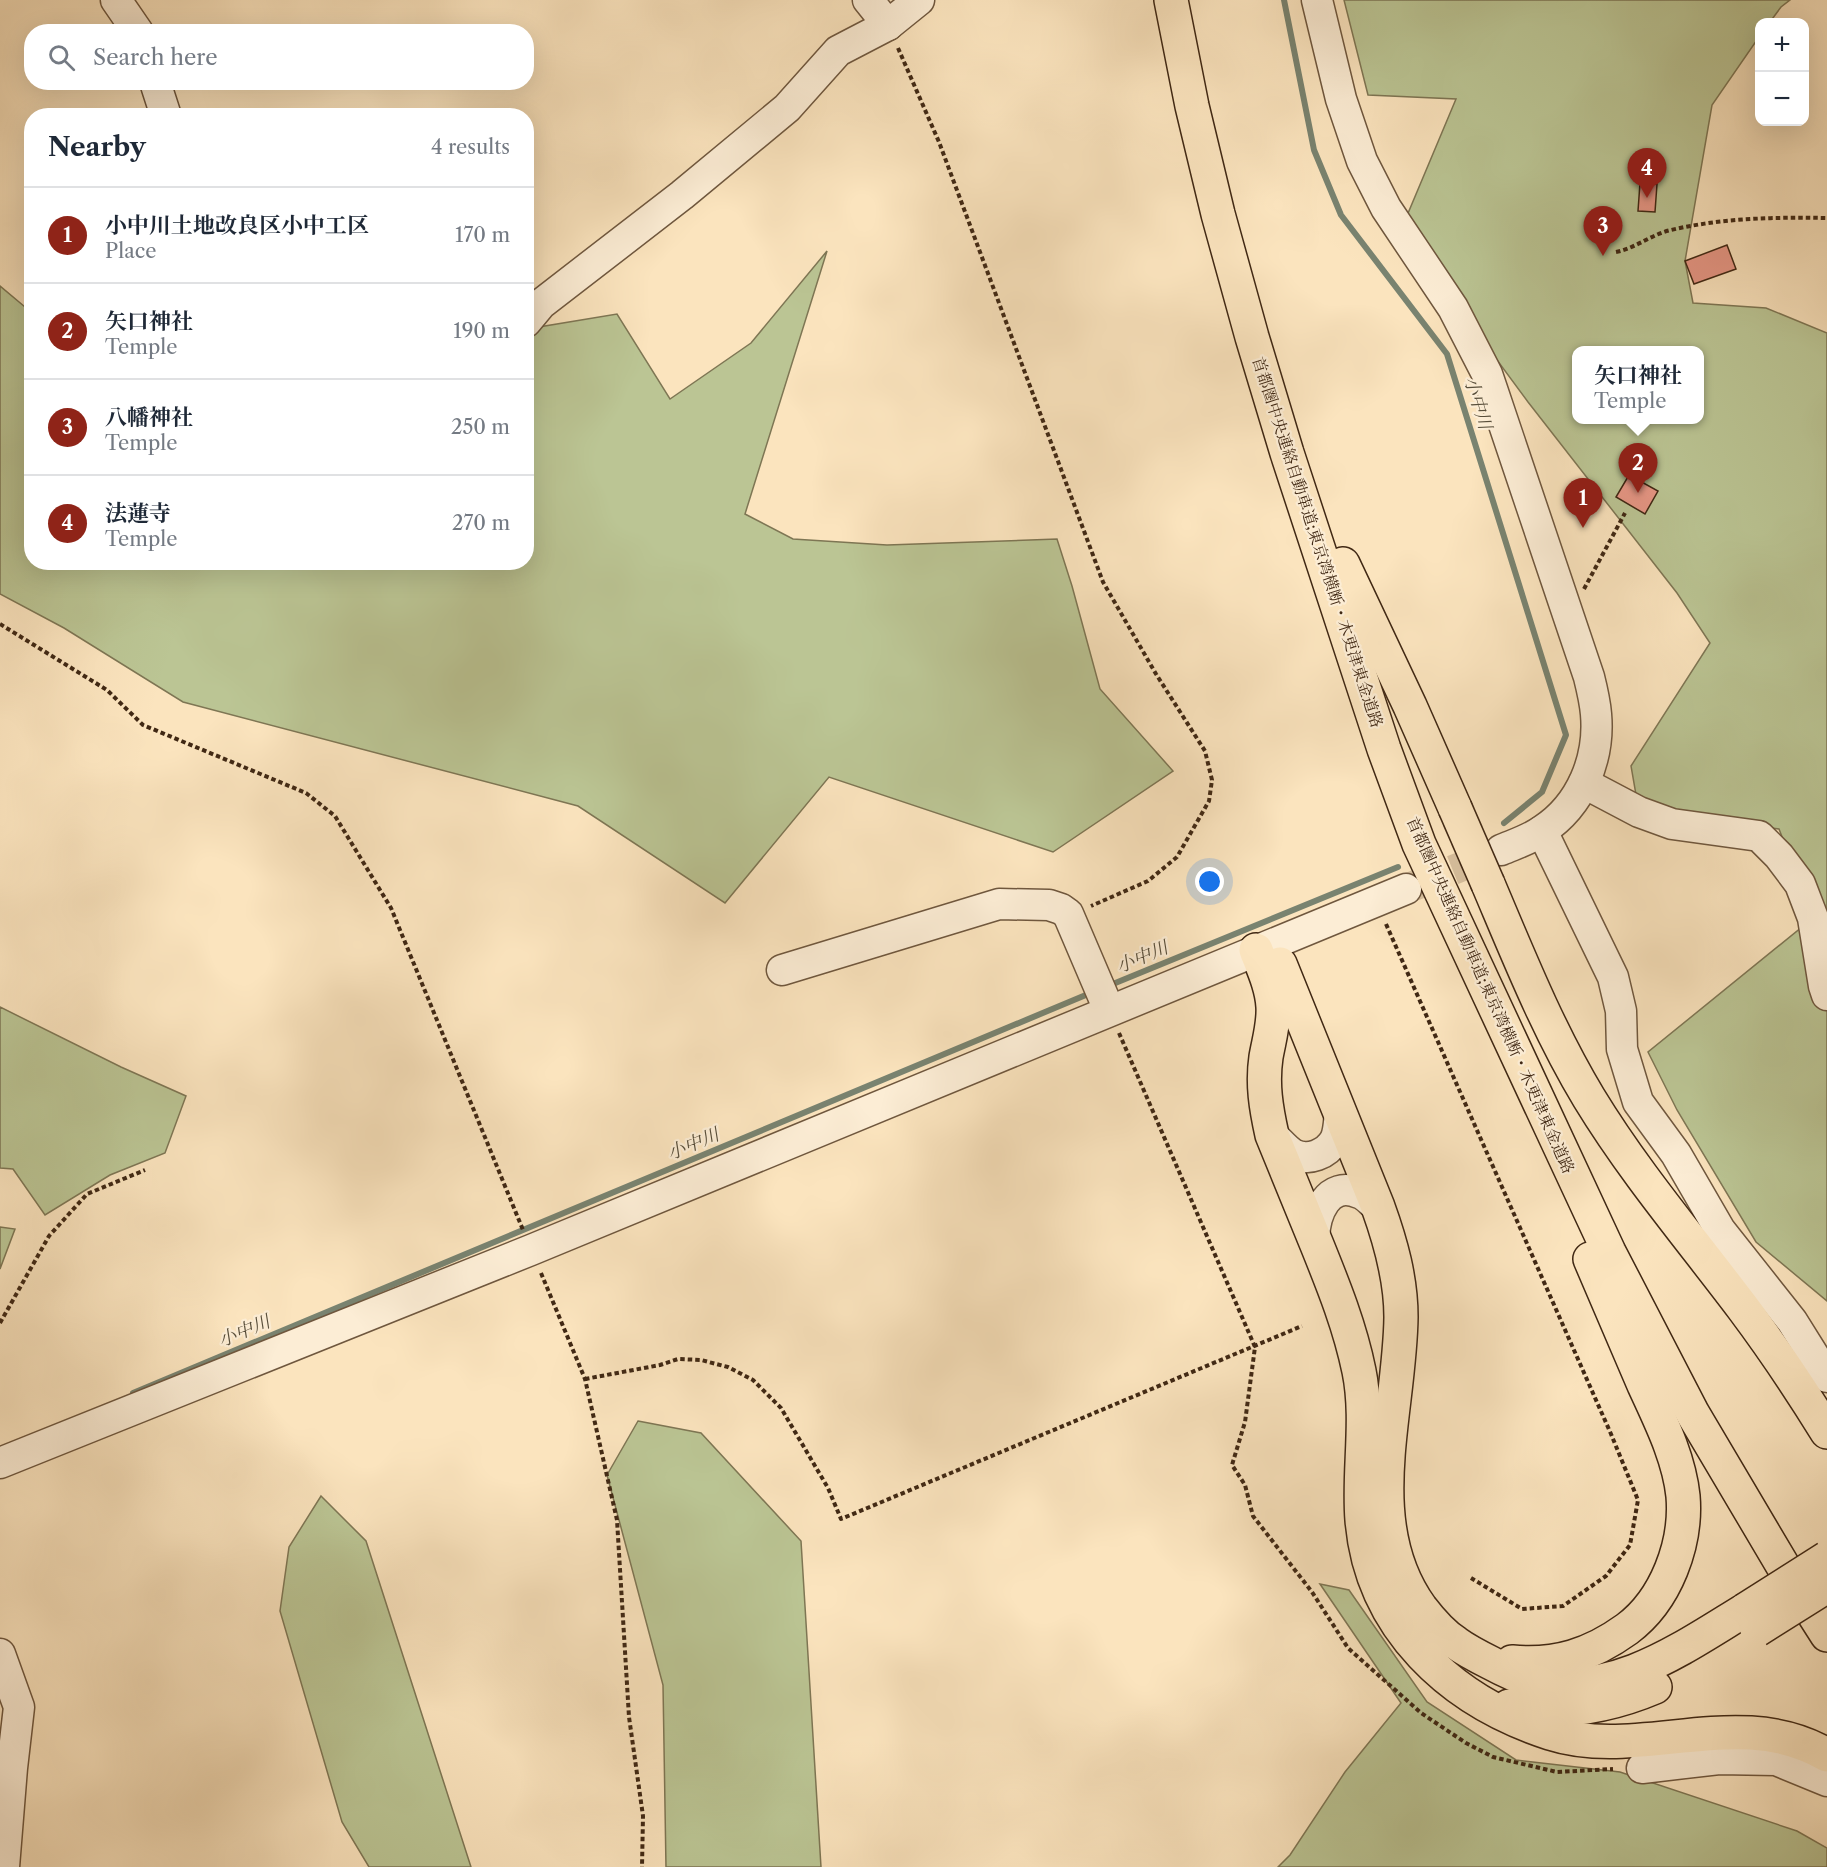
<!DOCTYPE html>
<meta charset="utf-8">
<style>
:root{--surface:#fff;--page:#f2f2f3;--text:#1f2937;--muted:#747a83;--line:#e0e1e3;--accent:#8f2418}
body{margin:0;font-family:"Libre Caslon Text","Noto Serif JP",serif;background:var(--page);color:var(--text)}
.controls{position:absolute;right:18px;top:18px;display:grid;overflow:hidden;border-radius:12px;box-shadow:0 6px 24px #0002}
.controls button{width:54px;height:54px;display:grid;place-items:center;padding:0;border:0;border-bottom:2px solid var(--line);background:var(--surface);color:var(--text);font:30px sans-serif}
.you{position:absolute;left:1210px;top:882px;width:21px;height:21px;margin:-15px;border:4px solid #fff;border-radius:50%;background:#1a73e8;box-shadow:0 0 0 9px #1a73e833}
.badge{display:grid;place-items:center;width:39px;height:39px;border-radius:50%;background:var(--accent);color:#fff;font-size:20px;font-weight:700}
.pin{position:absolute;translate:-50% -50px;filter:drop-shadow(0 2px 3px #0008)}
.pin::after{content:'';position:absolute;top:32px;width:21px;height:18px;background:inherit;clip-path:polygon(0 0,100% 0,50% 100%)}
.popup{position:absolute;left:1572px;top:346px;width:132px;height:78px;box-sizing:border-box;display:grid;place-content:center;border-radius:12px;background:var(--surface);filter:drop-shadow(0 2px 4px #0005);font-size:20px;white-space:nowrap;color:var(--muted)}
.popup b{font-size:22px;color:var(--text)}
.popup::after{content:'';position:absolute;left:50%;top:100%;margin-left:-12px;border:12px solid transparent;border-top-color:var(--surface)}
.list{margin:0;padding:0;list-style:none}
h2{display:flex;justify-content:space-between;align-items:center;height:78px;margin:0;padding:0 24px;font-size:26px}
h2 small{font-size:20px;font-weight:400;color:var(--muted)}
.list li{display:grid;grid-template-columns:39px 1fr auto;gap:18px;align-items:center;box-sizing:border-box;height:96px;padding:0 24px;border-top:2px solid var(--line)}
.list b{display:block;font-size:22px;white-space:nowrap}
.list p{margin:0;font-size:20px;white-space:nowrap;color:var(--muted)}
.list em{font-size:20px;font-style:normal;color:var(--muted)}
.icon{flex:none;width:33px;height:33px;fill:none;stroke:currentColor;stroke-width:2;stroke-linecap:round;stroke-linejoin:round}
.map{position:relative;flex:none;width:1827px;height:1867px;overflow:hidden}
.search{position:absolute;background:var(--surface);box-shadow:0 6px 24px #0002;left:24px;top:24px;width:510px;height:66px;display:flex;align-items:center;gap:15px;box-sizing:border-box;padding:0 21px;border-radius:24px;color:var(--muted);font-size:22px}
.panel{position:absolute;background:var(--surface);box-shadow:0 6px 24px #0002;left:24px;top:108px;width:510px;height:462px;border-radius:24px}
.map>svg:first-child{display:block}
.green{fill:#bbc594;stroke:#7e7654;stroke-width:1.5;fill-rule:evenodd}
.lines{fill:none;stroke-linecap:round;stroke-linejoin:round}
.stream{stroke:#798370;stroke-width:6}
.building{fill:#e79786;stroke:#402814;stroke-width:1.5}
.minor-tunnel{stroke:#d6be9c;stroke-width:30;stroke-dasharray:30 15;stroke-linecap:butt}
.minor-casing{stroke:#6f573e;stroke-width:33}
.highway-casing{stroke:#402814;stroke-width:36}
.path{stroke:#402814;stroke-width:4;stroke-dasharray:4.5 3;stroke-linecap:butt}
.minor{stroke:#fcedd5;stroke-width:30}
.highway{stroke:#fbe4be;stroke-width:33}
.highway-bridge-casing{stroke:#402814;stroke-width:36;stroke-linecap:butt}
.highway-bridge{stroke:#fbe4be;stroke-width:33}
.labels{text-anchor:middle;dominant-baseline:central;stroke-width:4.5;stroke-linejoin:round;paint-order:stroke}
.street-label{font-size:16px;fill:#402814;stroke:#fcedd5}
.water-label{font-size:18px;font-style:italic;fill:#584e3a;stroke:#fcedd5}
</style>
<div class="map">
<svg width="1827" height="1867" viewBox="0 0 1827 1867">
<rect width="100%" height="100%" fill="#fbe4be"/>
<filter id="stains"><feTurbulence type="fractalNoise" baseFrequency=".00333" numOctaves="4"/><feColorMatrix values="0 0 0 0 .2 0 0 0 0 .09 0 0 0 0 .02 0 0 0 .5 -.17"/></filter>
<radialGradient id="worn" r=".72"><stop offset=".6" stop-color="#630" stop-opacity="0"/><stop offset="1" stop-color="#630" stop-opacity=".3"/></radialGradient>
<g class="green">
<path d="M1344,0H1790L1781,7L1770,22H1760L1759,37L1712,105L1685,261L1693,303L1766,308L1827,333V1301L1756,1242L1677,1110L1648,1052L1813,918L1779,829L1639,812L1631,766L1710,643L1677,593L1528,402L1401,230L1456,99L1368,95ZM1576,350H1700V420H1576Z"/>
<path d="M827,251L745,514L793,539L887,545L1057,539L1072,586L1100,689L1173,771L1053,852L829,777L725,903L578,806L183,702L64,628L0,594V286L31,312L32,562H526L527,329L617,314L670,399L751,343Z"/>
<path d="M0,1007L121,1067L186,1096L165,1153L110,1175L45,1215L13,1169L0,1168Z"/>
<path d="M0,1227L15,1229L0,1269Z"/>
<path d="M638,1421L701,1433L801,1541L821,1867H666L663,1685L607,1475Z"/>
<path d="M321,1496L366,1541L471,1867H369L342,1822L280,1611L289,1547Z"/>
<path d="M1320,1584L1349,1590L1427,1702L1516,1760L1620,1772L1797,1831L1827,1848V1867H1278L1290,1855L1345,1772L1401,1703Z"/>
</g>
<g class="lines">
<g class="stream">
<path d="M1284,0L1314,150L1341,215L1447,354L1566,735L1542,792L1504,823"/>
<path d="M1108,986L1398,867"/>
<path d="M133,1393L1093,992"/>
</g>
</g>
<g class="building">
<path d="M1640,183L1657,184L1655,212L1638,211Z"/>
<path d="M1727,245L1736,269L1694,284L1685,261Z"/>
<path d="M1629,475L1658,491L1645,514L1616,497Z"/>
</g>
<g class="lines">
<path class="minor-tunnel" d="M1411,887L1500,851"/>
<g class="minor-casing">
<g id="minor">
<path d="M116,0L138,32"/>
<path d="M868,0L888,25"/>
<path d="M1317,0L1341,99L1362,161L1386,208L1453,308L1487,374L1589,677C1592,689 1595,702 1596,714C1600,759 1581,805 1543,830C1531,839 1515,844 1501,850"/>
<path d="M155,82L166,116"/>
<path d="M526,322L541,304L682,195L787,108L838,51L888,25L919,0"/>
<path d="M1584,783L1639,812L1672,824L1759,836L1779,856L1800,884L1813,918L1824,986L1827,995"/>
<path d="M1542,831L1613,977L1621,1011L1622,1049L1638,1102L1676,1154L1720,1230L1792,1321L1827,1377"/>
<path d="M782,970L999,904L1049,905L1061,909L1068,914L1109,1010"/>
<path d="M1272,1135C1279,1141 1286,1150 1293,1154C1308,1162 1327,1154 1335,1140C1339,1132 1339,1121 1340,1112"/>
<path d="M1314,1238C1315,1214 1327,1180 1359,1193C1366,1195 1372,1203 1378,1207"/>
<path d="M0,1463L531,1250L1406,889"/>
<path d="M0,1654L19,1707L12,1768L4,1867"/>
<path d="M1642,1768L1719,1759L1776,1760L1827,1781"/>
</g>
</g>
<g class="highway-casing">
<g id="highway">
<path d="M1171,0L1192,106L1218,214L1252,337L1287,453L1384,749L1419,844L1609,1252L1693,1414L1783,1566L1827,1635"/>
<path d="M1343,564L1410,706L1455,808"/>
<path d="M1488,884C1519,957 1548,1030 1589,1098C1634,1172 1691,1239 1743,1308C1773,1348 1801,1390 1827,1432"/>
<path d="M1256,950C1263,968 1272,987 1273,1007C1274,1024 1269,1040 1266,1057C1262,1084 1266,1108 1272,1135C1287,1171 1302,1208 1317,1245C1334,1287 1350,1327 1359,1371C1369,1420 1358,1471 1362,1520C1371,1628 1451,1701 1550,1733C1639,1762 1739,1703 1827,1755"/>
<path d="M1280,964L1378,1207C1391,1243 1401,1279 1401,1317C1400,1413 1359,1523 1421,1608C1431,1621 1442,1634 1456,1643C1467,1651 1479,1657 1491,1663C1504,1670 1519,1677 1533,1681C1612,1699 1681,1649 1745,1610"/>
<path d="M1512,1662C1556,1666 1591,1655 1627,1629C1666,1600 1687,1544 1683,1496C1679,1457 1660,1420 1644,1385C1626,1343 1608,1301 1590,1259"/>
<path d="M1509,1706C1560,1715 1608,1707 1655,1687"/>
</g>
</g>
<g class="path">
<path d="M898,48L939,142L1103,582L1156,674L1205,751L1212,780L1209,801L1177,857L1148,881L1091,906"/>
<path d="M1616,252C1636,248 1652,234 1671,230C1722,218 1775,217 1827,218"/>
<path d="M1584,589L1625,513"/>
<path d="M0,624L107,690L143,725L306,793L335,816L391,908L523,1230"/>
<path d="M1386,924L1611,1434L1638,1500L1630,1545L1606,1576L1563,1606L1522,1609L1471,1578"/>
<path d="M1119,1033L1255,1347L1245,1422L1232,1465L1245,1485L1253,1516L1312,1592L1348,1648L1421,1713L1466,1743L1493,1757L1557,1772L1613,1769"/>
<path d="M541,1273L585,1379L617,1520L629,1717L643,1816L642,1867"/>
<path d="M0,1323L49,1236L87,1194L145,1170"/>
<path d="M585,1379L660,1365L678,1359L701,1360L728,1367L753,1380L781,1408L828,1488L841,1519L1302,1326"/>
</g>
<use href="#minor" class="minor"/>
<use href="#highway" class="highway"/>
<g class="highway-bridge-casing">
<g id="highway-bridge">
<path d="M1455,808L1488,884"/>
<path d="M1745,1610L1827,1558"/>
<path d="M1757,1630L1827,1586"/>
</g>
</g>
<use href="#highway-bridge" class="highway-bridge"/>
</g>
<g class="labels">
<g class="street-label">
<text transform="translate(1318 542) rotate(72)">首都圏中央連絡自動車道;東京湾横断・木更津東金道路</text>
<text transform="translate(1491 995) rotate(66)">首都圏中央連絡自動車道;東京湾横断・木更津東金道路</text>
</g>
<g class="water-label">
<text transform="translate(1478 403) rotate(73)">小中川</text>
<text transform="translate(1142 957) rotate(-23)">小中川</text>
<text transform="translate(693 1144) rotate(-23)">小中川</text>
<text transform="translate(244 1331) rotate(-23)">小中川</text>
</g>
</g>
<rect width="100%" height="100%" filter="url(#stains)"/>
<rect width="100%" height="100%" fill="url(#worn)"/>
</svg>
<div class="controls">
<button>+</button>
<button>−</button>
</div>
<div class="you"></div>
<div class="pin badge" style="left:1583px;top:528px">1</div>
<div class="pin badge" style="left:1638px;top:493px">2</div>
<div class="popup"><b>矢口神社</b>Temple</div>
<div class="pin badge" style="left:1603px;top:256px">3</div>
<div class="pin badge" style="left:1647px;top:198px">4</div>
<div class="search"><svg class="icon" aria-label="search" viewBox="0 0 24 24"><circle cx="10" cy="10" r="6"/><path d="M15 15l6 6"/></svg>Search here</div>
<section class="panel">
<h2>Nearby<small>4 results</small></h2>
<ul class="list">
<li><span class="badge">1</span><div><b>小中川土地改良区小中工区</b><p>Place</p></div><em>170 m</em></li>
<li><span class="badge">2</span><div><b>矢口神社</b><p>Temple</p></div><em>190 m</em></li>
<li><span class="badge">3</span><div><b>八幡神社</b><p>Temple</p></div><em>250 m</em></li>
<li><span class="badge">4</span><div><b>法蓮寺</b><p>Temple</p></div><em>270 m</em></li>
</ul>
</section>
</div>
